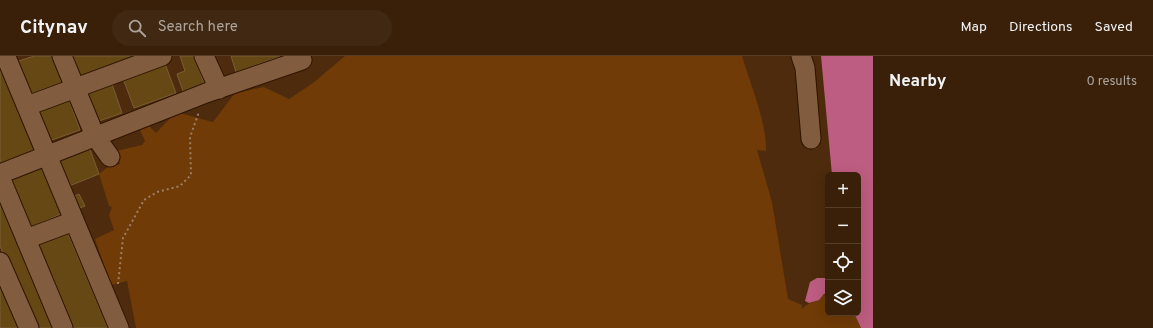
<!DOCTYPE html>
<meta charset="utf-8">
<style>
:root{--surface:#3a2009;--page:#412812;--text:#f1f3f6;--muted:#aba39c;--line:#543e2a}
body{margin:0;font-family:Overpass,sans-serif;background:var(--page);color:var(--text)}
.controls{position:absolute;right:12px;bottom:12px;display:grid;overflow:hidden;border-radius:6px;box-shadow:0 4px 16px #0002}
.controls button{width:36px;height:36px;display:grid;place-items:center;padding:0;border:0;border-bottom:1px solid var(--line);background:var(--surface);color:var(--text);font:20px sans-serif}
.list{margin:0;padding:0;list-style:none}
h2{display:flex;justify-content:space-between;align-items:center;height:52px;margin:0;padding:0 16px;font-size:17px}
h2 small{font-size:13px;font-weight:400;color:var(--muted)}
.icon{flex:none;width:22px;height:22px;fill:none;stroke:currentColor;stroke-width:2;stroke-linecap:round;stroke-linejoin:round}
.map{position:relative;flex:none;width:873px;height:272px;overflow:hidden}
header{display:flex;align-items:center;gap:24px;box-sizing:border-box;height:56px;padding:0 20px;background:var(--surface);border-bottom:1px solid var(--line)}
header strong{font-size:19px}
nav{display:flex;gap:22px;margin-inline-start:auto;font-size:14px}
.search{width:280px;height:36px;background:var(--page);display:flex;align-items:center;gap:10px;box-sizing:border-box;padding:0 14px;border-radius:22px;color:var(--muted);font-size:15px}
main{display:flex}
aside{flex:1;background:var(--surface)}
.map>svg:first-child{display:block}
.green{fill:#703b06}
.water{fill:#bd5d81}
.building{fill:#654814;stroke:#785e36}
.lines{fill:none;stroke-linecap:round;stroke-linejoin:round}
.minor-casing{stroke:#2e1401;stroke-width:21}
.path{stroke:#9b7f68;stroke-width:2;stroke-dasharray:2 3;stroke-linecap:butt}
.minor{stroke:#825c3e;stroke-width:19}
</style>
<header>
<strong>Citynav</strong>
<div class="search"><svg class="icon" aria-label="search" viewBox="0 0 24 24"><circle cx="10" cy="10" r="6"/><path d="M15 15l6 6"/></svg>Search here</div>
<nav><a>Map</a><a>Directions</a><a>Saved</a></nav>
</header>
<main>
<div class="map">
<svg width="873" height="272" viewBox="0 0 873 272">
<rect width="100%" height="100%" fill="#4d2b0c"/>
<path class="green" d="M345,0H742C750,27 767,67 766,95L757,94L772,146L788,243L802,249V253C807,248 811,247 817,244C821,243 823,238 828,237V257H854L861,272H136L127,225L111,229L95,183L114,174L109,159L112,151L109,150L99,118L108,111L120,108L116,95L142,89L145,85L140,74L149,70L156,77L176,56L213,66L235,37L264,31L289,43L313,27Z"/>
<g class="water">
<path d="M821,0H873V272H861L854,257H858V119H832Z"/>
<path d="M817,222H828V237L824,238L819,244L809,247L805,245L810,226Z"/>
</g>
<g class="building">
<path d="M34,0H54L63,26L27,39L16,6Z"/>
<path d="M73,0H143L81,22Z"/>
<path d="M180,0H194L204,27L183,35L177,18L185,15Z"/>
<path d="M231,0H281L236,16Z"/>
<path d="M164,5L176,37L134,52L122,20Z"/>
<path d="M0,13L35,94L2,108L0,104Z"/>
<path d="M111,25L122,57L96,66L84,34Z"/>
<path d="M68,41L80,74L46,86L34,54Z"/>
<path d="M88,88L99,118L64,132L53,101Z"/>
<path d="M38,104L61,158L29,172L6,117Z"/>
<path d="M79,138L85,150L75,154L70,142Z"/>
<path d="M0,142L55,272H34L0,190Z"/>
<path d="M65,170L108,272H70L33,184Z"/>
<path d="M0,227L20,272H0Z"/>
</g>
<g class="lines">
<g class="minor-casing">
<g id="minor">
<path d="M62,0L95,80L110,101"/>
<path d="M204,0L219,33"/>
<path d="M801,0L805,12L811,83"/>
<path d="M6,1L119,272"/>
<path d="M27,50L162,0"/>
<path d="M0,118L206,37L302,4"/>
<path d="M0,121L63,272"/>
<path d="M26,183L74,165"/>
<path d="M0,206L29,272"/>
</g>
</g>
<path class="path" d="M118,228L123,182L144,144L157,136L180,130L191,119L190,81L199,56"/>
<use href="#minor" class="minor"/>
</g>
</svg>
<div class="controls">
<button>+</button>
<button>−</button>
<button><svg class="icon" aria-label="locate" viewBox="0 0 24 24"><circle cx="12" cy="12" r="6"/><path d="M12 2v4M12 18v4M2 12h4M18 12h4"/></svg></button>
<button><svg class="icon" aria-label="layers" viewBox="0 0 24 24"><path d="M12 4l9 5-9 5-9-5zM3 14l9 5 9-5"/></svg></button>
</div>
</div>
<aside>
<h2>Nearby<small>0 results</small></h2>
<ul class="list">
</ul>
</aside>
</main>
